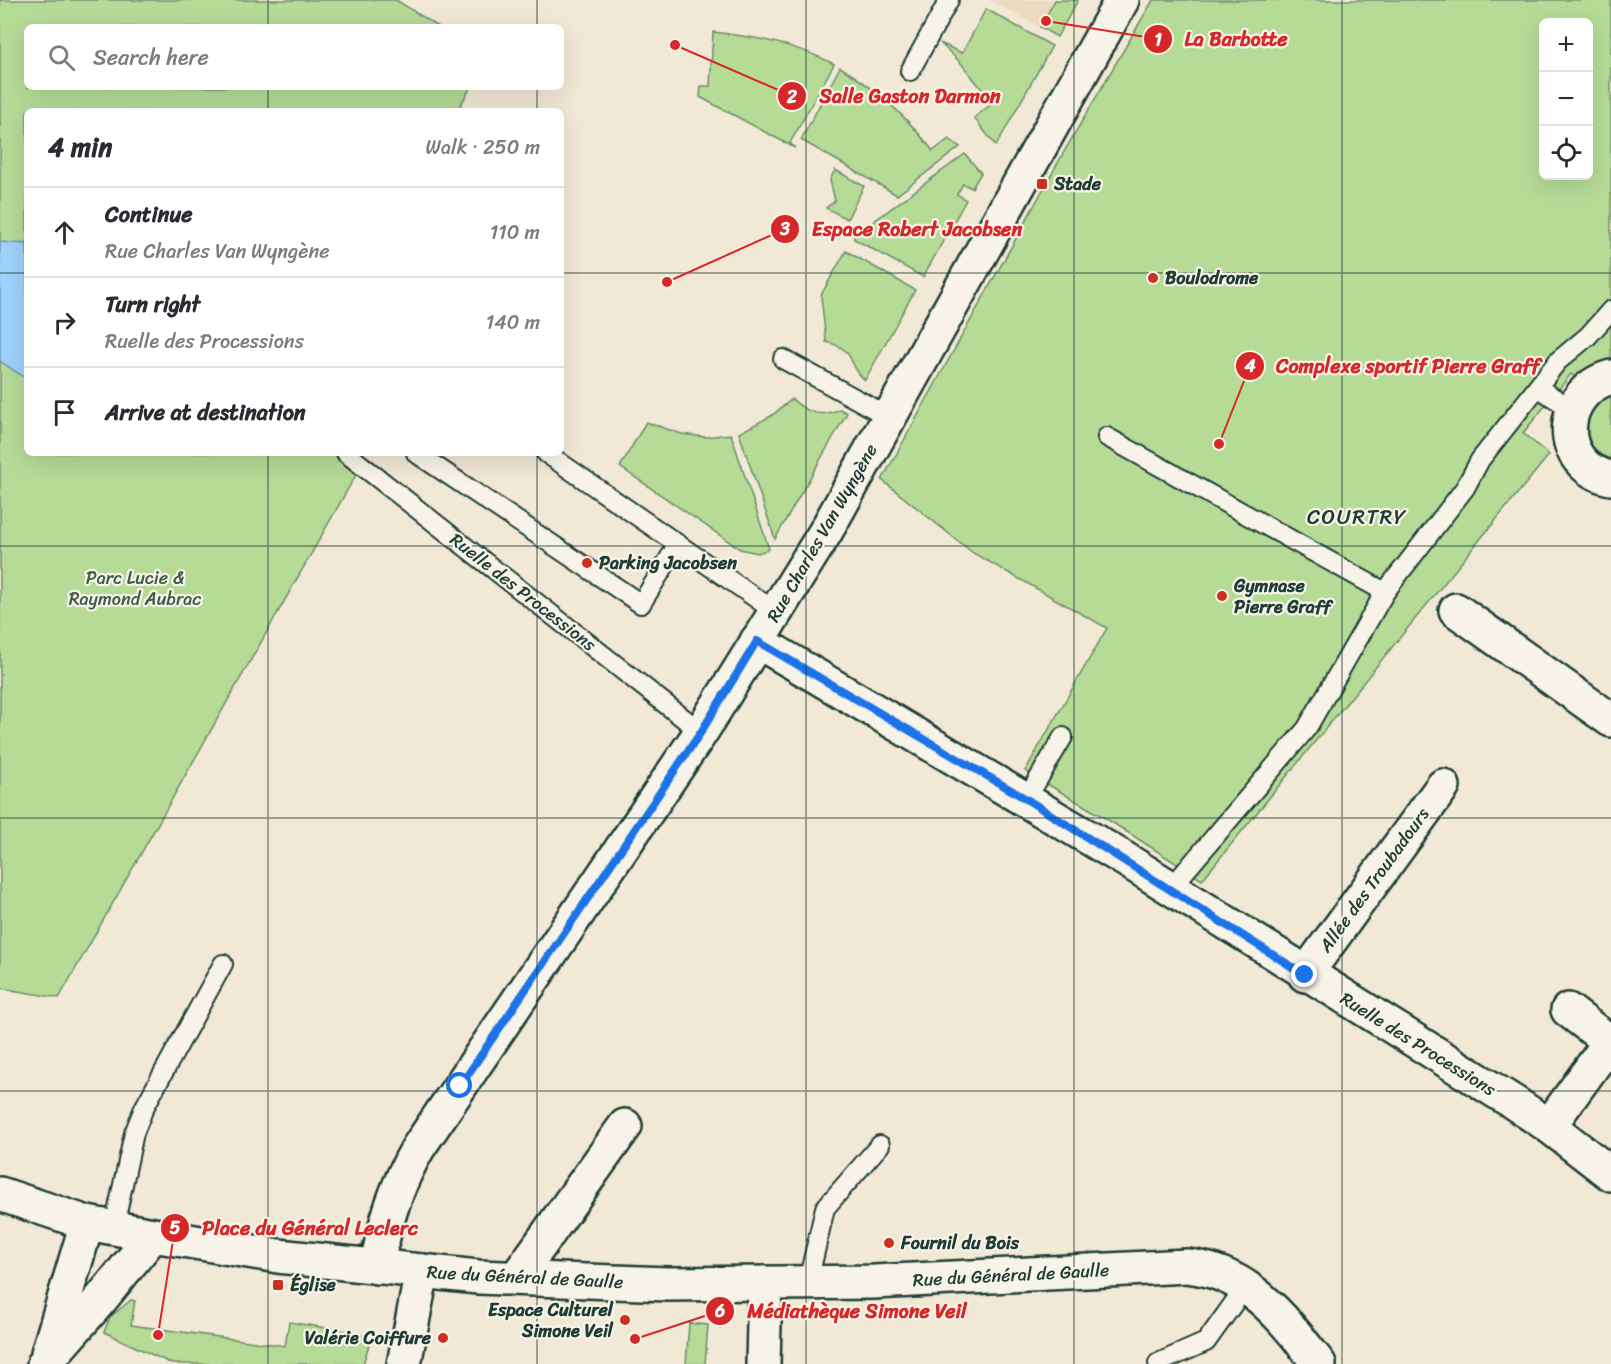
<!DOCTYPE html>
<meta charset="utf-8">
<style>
:root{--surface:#fff;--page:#f7f7f7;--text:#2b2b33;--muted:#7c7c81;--line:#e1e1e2}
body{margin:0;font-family:Sriracha,sans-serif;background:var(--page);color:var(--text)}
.controls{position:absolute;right:18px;top:18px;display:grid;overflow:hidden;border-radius:9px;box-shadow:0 6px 24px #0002}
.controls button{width:54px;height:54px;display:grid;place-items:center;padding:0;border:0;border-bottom:2px solid var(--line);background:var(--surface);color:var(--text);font:30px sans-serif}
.stop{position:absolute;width:18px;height:18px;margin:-14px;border:4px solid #1a73e8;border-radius:50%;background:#fff}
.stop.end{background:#1a73e8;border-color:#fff;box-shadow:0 2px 6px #0008}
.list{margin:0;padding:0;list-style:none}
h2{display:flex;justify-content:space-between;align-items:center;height:78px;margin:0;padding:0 24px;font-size:26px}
h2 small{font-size:20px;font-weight:400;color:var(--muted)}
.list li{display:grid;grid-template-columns:39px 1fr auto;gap:18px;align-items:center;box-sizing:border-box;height:90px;padding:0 24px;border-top:2px solid var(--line)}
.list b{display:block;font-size:22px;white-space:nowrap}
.list p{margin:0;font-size:20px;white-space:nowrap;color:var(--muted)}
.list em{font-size:20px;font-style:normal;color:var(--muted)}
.icon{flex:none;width:33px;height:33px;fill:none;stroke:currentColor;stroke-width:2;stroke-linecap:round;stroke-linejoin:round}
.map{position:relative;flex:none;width:1611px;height:1364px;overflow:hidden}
.search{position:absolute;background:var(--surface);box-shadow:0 6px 24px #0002;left:24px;top:24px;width:540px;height:66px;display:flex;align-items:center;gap:15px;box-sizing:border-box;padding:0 21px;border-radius:9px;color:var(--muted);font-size:22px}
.panel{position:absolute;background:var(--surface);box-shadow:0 6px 24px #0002;left:24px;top:108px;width:540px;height:348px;border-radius:9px}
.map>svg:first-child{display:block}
.built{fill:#ecdbc1}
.green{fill:#b5db97;stroke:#6a8c66;stroke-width:1.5;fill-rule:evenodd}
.water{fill:#9fd2fc;stroke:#6c96ac;stroke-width:1.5}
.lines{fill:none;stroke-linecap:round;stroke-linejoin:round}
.lane-casing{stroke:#1f3d34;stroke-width:22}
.street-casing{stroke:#1f3d34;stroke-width:38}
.secondary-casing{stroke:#1f3d34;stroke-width:38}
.lane{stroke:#f7f3e8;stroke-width:18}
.street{stroke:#f7f3e8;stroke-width:33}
.secondary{stroke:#f7f3e8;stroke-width:33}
.route{stroke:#1a73e8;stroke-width:8}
.grid{fill:none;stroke:#1f3d34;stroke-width:1.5;stroke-opacity:0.55}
.poi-dot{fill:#c8321e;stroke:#f7f3e8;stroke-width:2}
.labels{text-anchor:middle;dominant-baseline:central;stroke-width:4.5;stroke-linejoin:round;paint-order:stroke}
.poi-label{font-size:18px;font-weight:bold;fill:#1f3d34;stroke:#f7f3e8;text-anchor:start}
.street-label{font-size:18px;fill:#1f3d34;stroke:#f7f3e8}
.park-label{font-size:18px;fill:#3d5d48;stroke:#f7f3e8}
.quarter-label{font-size:21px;letter-spacing:1.5px;fill:#1f3d34;stroke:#f7f3e8}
.leader{fill:none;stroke:#d62828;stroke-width:2}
.callout-dot{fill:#d62828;stroke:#f7f3e8;stroke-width:2}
.mark-label{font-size:18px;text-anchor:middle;font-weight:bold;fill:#fff}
.callout-label{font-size:20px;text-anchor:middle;font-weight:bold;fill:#d62828;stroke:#f7f3e8;stroke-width:4.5;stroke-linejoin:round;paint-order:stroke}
</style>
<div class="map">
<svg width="1611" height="1364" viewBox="0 0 1611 1364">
<rect width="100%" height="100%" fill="#f2e8d6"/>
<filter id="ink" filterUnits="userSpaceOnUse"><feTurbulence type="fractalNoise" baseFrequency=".0167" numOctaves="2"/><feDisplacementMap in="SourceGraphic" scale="12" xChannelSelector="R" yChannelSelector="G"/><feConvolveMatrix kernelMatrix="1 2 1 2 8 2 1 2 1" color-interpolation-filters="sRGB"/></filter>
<g filter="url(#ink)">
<path class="built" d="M990,0H1078L1057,37Z"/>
<g class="green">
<path d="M0,0H396L439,27H27V87H471L457,111H27V453H334L357,473L59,998L0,988Z"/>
<path d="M1055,0H1078L1057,37L1040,27Z"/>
<path d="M1153,0H1611V366L1580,381L1571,374L1523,433L1549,455L1202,880L1110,821L1025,771L1107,628L973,553L882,480L1065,150ZM1544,22H1588V176H1544Z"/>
<path d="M986,9L1052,46L996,146L974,118L993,103L960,62L940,43L962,53Z"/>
<path d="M713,32C755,37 796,44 834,64L790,143L795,148L700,97L701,86H710Z"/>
<path d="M840,67C877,89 907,117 933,151L949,139L960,147L897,195L801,140Z"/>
<path d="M965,154L981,173L972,188L963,184L957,194L966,200L923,277L854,239V236Z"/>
<path d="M835,170L864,186L847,219L826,208L835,201L830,180Z"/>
<path d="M846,251L915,290L865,380C847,367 858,349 826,342L821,295Z"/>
<path d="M1611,391V464C1584,451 1583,437 1587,409Z"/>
<path d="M792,399C807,413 821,418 840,409L847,413L775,539L739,433L771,416Z"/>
<path d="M646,422L682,434L705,437L731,434L769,549L758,553L740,549L620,467Z"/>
<path d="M131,1300L135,1301L131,1325L285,1346L289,1322L346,1331L371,1338L363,1364H172L104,1332L110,1317Z"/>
<path d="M689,1323L708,1325L705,1364H686Z"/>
</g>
<path class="water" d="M0,242L27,244V379L0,361Z"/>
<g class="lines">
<g class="lane-casing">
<g id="lane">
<path d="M910,71L949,0"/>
<path d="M783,359L889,417"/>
<path d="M1538,388L1572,409"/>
<path d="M1107,437L1385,592"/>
<path d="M346,453L701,732"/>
<path d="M416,453L641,604L678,544"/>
<path d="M546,453L776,612"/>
<path d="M1026,800L1063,737"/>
<path d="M1171,888L1307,728L1385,592L1465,488L1480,460L1558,361L1588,336L1611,310"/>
<path d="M114,1227L134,1133L144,1108L223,964"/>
<path d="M808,1282L825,1208L880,1145"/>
<path d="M1158,1363L1206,1342L1246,1286"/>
</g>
</g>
<g class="street-casing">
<g id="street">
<path d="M1611,377C1557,392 1554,466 1611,478"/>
<path d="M1456,610L1611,720"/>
<path d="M757,641L1123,858L1513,1102L1549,1126L1611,1174"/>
<path d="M1305,975L1443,786"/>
<path d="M1568,1010L1611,1043"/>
<path d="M1549,1126L1610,1042"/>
<path d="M517,1277L625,1126"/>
<path d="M404,1364L422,1271"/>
<path d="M763,1364L765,1283"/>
</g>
</g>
<g class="secondary-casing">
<g id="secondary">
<path d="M0,1194L87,1223L153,1235L278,1256L478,1277L668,1284L874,1282L1187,1266C1249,1272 1283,1318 1319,1364"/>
<path d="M377,1267C384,1223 396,1186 418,1148L701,732L826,531L1122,0"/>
<path d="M48,1353L87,1223"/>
<path d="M44,1364L101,1299L153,1235"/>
</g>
</g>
<use href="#lane" class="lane"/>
<use href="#street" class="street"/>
<use href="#secondary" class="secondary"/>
</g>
</g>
<g class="lines" filter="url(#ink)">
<path class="route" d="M460,1086L701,732L757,641L1023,797L1305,975"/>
</g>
<path class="grid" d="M268,0V27M537,0V27M806,0V1364M1074,0V1364M1342,0V1364M268,87V111M537,87V111M0,273H27M561,273H1611M268,453V1364M537,453V1364M0,546H1611M0,818H1611M0,1091H1611"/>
<g class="poi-dot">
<rect x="1036" y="178" width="12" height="12" rx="3"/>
<circle cx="1153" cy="278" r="6"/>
<circle cx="587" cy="563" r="6"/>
<circle cx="1222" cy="596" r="6"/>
<circle cx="889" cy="1243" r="6"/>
<rect x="272" y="1279" width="12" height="12" rx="3"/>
<circle cx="625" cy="1320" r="6"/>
<circle cx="443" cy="1338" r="6"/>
</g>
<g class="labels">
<g class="poi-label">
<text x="1054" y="184">Stade</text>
<text x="1165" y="278">Boulodrome</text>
<text x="599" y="563">Parking Jacobsen</text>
<text x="1234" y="586">Gymnase<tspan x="1234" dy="21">Pierre Graff</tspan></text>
<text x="901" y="1243">Fournil du Bois</text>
<text x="290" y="1285">Église</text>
<text x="613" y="1310" text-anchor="end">Espace Culturel<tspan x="613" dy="21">Simone Veil</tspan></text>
<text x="431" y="1338" text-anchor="end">Valérie Coiffure</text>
</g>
<g class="street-label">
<text transform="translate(822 533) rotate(-60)">Rue Charles Van Wyngène</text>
<text transform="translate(523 592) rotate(38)">Ruelle des Processions</text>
<text transform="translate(1374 880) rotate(-54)">Allée des Troubadours</text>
<text transform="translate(1418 1044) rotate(32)">Ruelle des Processions</text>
<text transform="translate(1011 1275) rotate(-3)">Rue du Général de Gaulle</text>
<text transform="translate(525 1277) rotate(3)">Rue du Général de Gaulle</text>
</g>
<g class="park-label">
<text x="135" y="578">Parc Lucie &amp;<tspan x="135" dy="21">Raymond Aubrac</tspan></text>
</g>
<g class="quarter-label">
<text x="1357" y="517">COURTRY</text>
</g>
</g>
<path class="leader" d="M1046 21L1158 39M675 45L792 96M667 282L785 229M1219 444L1250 366M158 1335L175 1228M635 1339L720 1311"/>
<g class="callout-dot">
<circle cx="1046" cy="21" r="6"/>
<circle cx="675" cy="45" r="6"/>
<circle cx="667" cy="282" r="6"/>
<circle cx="1219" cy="444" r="6"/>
<circle cx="158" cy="1335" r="6"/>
<circle cx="635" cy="1339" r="6"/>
<circle cx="1158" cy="39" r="15"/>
<circle cx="792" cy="96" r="15"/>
<circle cx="785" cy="229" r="15"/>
<circle cx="1250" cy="366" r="15"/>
<circle cx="175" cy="1228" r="15"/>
<circle cx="720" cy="1311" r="15"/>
</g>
<g class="mark-label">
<text x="1158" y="46">1</text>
<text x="792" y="103">2</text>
<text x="785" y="235">3</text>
<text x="1250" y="372">4</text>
<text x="175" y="1234">5</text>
<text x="720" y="1317">6</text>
</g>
<g class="callout-label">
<text x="1236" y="46">La Barbotte</text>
<text x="910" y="103">Salle Gaston Darmon</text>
<text x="917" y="236">Espace Robert Jacobsen</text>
<text x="1408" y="373">Complexe sportif Pierre Graff</text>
<text x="310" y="1235">Place du Général Leclerc</text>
<text x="857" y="1318">Médiathèque Simone Veil</text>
</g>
</svg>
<div class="controls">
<button>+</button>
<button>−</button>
<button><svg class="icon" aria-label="locate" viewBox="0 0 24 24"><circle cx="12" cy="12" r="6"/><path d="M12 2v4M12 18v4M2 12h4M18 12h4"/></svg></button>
</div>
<div class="stop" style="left:460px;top:1086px"></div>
<div class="stop end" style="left:1305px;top:975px"></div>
<div class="search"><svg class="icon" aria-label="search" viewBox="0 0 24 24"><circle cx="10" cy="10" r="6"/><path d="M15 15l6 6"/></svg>Search here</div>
<section class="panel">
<h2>4 min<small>Walk · 250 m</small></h2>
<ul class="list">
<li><svg class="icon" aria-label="ahead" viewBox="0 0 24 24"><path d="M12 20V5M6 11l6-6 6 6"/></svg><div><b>Continue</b><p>Rue Charles Van Wyngène</p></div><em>110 m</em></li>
<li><svg class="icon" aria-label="right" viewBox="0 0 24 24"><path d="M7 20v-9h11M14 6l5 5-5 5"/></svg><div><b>Turn right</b><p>Ruelle des Processions</p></div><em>140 m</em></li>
<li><svg class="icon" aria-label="arrive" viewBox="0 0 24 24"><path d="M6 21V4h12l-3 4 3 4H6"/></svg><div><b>Arrive at destination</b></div></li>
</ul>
</section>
</div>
